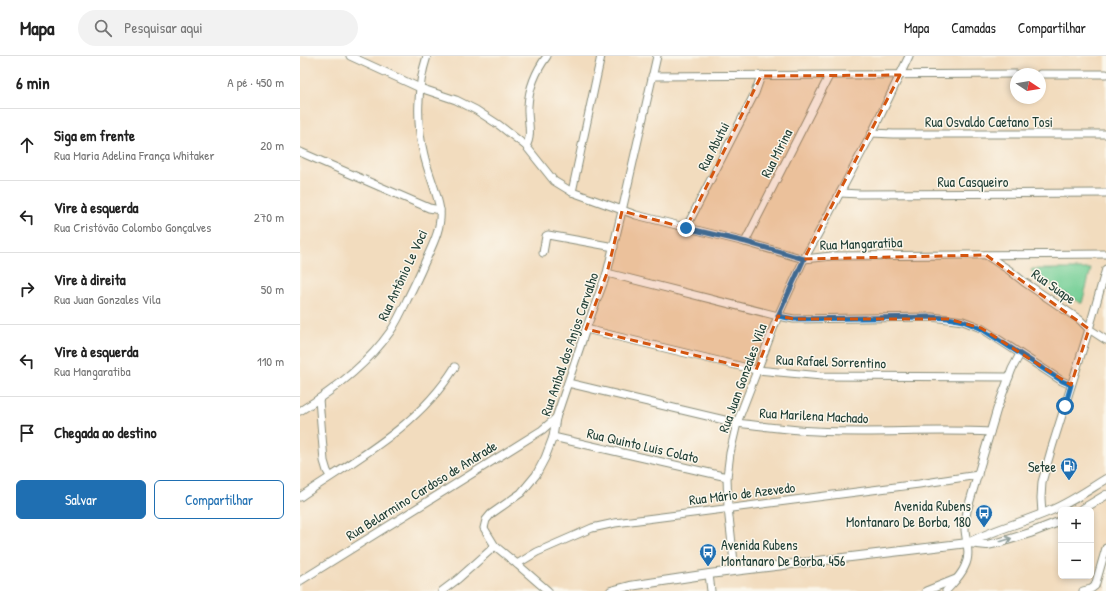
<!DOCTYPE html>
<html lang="pt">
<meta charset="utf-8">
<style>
:root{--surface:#fff;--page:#f2f2f2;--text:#222;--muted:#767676;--line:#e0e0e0;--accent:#1f6fb2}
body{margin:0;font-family:"Patrick Hand",sans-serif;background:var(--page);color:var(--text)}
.controls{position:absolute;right:12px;bottom:12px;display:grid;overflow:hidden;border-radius:6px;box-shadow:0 2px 6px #0003}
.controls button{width:36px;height:36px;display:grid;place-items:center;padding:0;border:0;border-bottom:1px solid var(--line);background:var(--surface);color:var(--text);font:20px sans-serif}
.compass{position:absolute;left:710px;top:12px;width:36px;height:36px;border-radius:50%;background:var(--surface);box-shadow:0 2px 6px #0003;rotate:102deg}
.stop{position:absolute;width:12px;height:12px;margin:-9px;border:3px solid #1f6fb2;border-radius:50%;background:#fff}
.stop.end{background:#1f6fb2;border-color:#fff;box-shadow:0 1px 4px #0008}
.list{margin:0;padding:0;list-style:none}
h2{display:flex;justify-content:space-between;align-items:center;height:52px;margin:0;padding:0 16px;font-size:17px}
h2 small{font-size:13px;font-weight:400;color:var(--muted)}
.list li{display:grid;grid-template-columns:26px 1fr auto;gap:12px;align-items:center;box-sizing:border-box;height:72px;padding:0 16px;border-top:1px solid var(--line)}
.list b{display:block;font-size:15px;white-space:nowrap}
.list p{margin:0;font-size:13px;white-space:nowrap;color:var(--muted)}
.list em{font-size:13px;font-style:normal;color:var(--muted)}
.actions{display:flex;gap:8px;padding:12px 16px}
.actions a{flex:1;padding:9px 0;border:1px solid var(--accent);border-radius:6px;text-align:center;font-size:14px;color:var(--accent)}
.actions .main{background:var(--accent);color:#fff}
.icon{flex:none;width:22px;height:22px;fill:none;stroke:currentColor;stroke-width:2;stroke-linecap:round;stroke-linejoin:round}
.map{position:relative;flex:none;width:806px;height:535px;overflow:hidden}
header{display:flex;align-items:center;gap:24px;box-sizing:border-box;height:56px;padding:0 20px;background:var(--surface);border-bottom:1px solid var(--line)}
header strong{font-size:19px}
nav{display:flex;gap:22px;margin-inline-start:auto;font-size:14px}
.search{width:280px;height:36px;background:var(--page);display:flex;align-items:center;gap:10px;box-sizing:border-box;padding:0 14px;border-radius:22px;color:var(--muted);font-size:15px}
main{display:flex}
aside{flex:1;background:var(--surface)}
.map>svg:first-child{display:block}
.green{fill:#74cf96;stroke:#4a8665}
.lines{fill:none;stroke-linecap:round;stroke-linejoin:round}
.minor-casing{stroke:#888c79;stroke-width:9}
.tertiary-casing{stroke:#888c79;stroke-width:10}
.minor{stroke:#fff;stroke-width:7}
.tertiary{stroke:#fff;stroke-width:8}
.oneway{stroke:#8f9e9a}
.route{stroke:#1f6fb2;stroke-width:5}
.marked{fill:#d45610;fill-opacity:0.2;stroke:#d45610;stroke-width:3;stroke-dasharray:8 5;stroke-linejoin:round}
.labels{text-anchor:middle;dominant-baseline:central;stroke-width:3;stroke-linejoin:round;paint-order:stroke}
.street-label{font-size:14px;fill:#1f3d34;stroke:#fbf7ec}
.poi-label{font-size:14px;fill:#1f3d34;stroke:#fbf7ec;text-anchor:end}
</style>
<header>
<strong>Mapa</strong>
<div class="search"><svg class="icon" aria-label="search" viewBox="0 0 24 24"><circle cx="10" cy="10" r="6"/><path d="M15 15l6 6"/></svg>Pesquisar aqui</div>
<nav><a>Mapa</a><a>Camadas</a><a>Compartilhar</a></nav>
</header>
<main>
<aside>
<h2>6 min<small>A pé · 450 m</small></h2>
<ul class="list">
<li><svg class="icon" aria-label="ahead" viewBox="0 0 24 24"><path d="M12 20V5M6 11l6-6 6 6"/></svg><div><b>Siga em frente</b><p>Rua Maria Adelina França Whitaker</p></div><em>20 m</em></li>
<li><svg class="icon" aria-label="left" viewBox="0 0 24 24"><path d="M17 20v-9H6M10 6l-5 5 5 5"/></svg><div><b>Vire à esquerda</b><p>Rua Cristóvão Colombo Gonçalves</p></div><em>270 m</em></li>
<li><svg class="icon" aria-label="right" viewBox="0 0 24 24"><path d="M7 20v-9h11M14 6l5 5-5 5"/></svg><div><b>Vire à direita</b><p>Rua Juan Gonzales Vila</p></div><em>50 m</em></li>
<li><svg class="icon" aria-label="left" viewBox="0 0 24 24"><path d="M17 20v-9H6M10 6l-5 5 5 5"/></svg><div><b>Vire à esquerda</b><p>Rua Mangaratiba</p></div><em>110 m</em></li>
<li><svg class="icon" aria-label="arrive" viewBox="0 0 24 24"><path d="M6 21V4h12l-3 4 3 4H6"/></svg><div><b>Chegada ao destino</b></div></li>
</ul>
<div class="actions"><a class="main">Salvar</a><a>Compartilhar</a></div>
</aside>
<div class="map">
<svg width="806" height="535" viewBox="0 0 806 535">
<rect width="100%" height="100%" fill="#fbf7ec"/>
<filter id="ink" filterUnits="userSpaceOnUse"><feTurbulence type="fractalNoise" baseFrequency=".025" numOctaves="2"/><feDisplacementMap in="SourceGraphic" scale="8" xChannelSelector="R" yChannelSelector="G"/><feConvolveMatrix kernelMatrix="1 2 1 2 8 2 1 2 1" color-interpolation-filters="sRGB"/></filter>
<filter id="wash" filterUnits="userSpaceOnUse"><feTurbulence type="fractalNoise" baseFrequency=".012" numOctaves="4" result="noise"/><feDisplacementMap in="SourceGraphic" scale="16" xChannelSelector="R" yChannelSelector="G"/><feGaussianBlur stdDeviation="0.9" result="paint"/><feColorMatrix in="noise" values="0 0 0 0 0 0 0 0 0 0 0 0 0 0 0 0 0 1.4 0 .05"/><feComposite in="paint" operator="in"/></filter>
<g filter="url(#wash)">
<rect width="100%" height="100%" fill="#f2dcbe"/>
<path class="green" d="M732,213H791L782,247H780L731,215V214Z"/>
</g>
<g filter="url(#ink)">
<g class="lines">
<g class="minor-casing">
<g id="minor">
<path d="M50,0L120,32L156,44L176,54L199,69L226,90L254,125L272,136L336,159L445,186L504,203L532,200L806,198"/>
<path d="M740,18H806"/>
<path d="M352,20L716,18"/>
<path d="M572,77L593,78H806"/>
<path d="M226,90C233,79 227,63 228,50C229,31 236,15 247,0"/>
<path d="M0,96L129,152L140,154"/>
<path d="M272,136L301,0"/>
<path d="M541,137L559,138L806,137"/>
<path d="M386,172L455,37L461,20"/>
<path d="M445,186L529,20"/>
<path d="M243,197L246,180L248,179L314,191"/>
<path d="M686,199L709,214L724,226L780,264L789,273L806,284"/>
<path d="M307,217L478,260L494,263L632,261L648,263L663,265L681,272L762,325L771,329"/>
<path d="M286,273L456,314L522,320L709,321"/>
<path d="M268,327L437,367C463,370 489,374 516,375C574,378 632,373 690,376"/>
<path d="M19,343L24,405L27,415L30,420"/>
<path d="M0,355C34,334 67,309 90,276C97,266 102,255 107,244C113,232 119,220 124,208C131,192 142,173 140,154C137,135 128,117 124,99C116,67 117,31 127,0"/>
<path d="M253,381L427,421"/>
<path d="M0,441C56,403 118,371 155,311"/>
<path d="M742,458L741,442L742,426L752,391L789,273L806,213"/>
<path d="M195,490L217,508L248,535"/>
<path d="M217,508L237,496L292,472L315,467L619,428L678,419"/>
<path d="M435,515L428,452L427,421L430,397L437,367L478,260L504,203L518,178L572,77L609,0"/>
<path d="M409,518L411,535"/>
<path d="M0,525L242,374L256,362"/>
<path d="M142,535L158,523L195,490L184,472L186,464L191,458L221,437L236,419L245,402L253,381L256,362L286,273L307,217L322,155L357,0"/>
<path d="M626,535L656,523"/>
<path d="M646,535C653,527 661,520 665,510C671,498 666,486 665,474C665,467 666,461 667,455L697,353L712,313L720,298"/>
<path d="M783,535L791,533L795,530L806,492"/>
</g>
</g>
<g class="tertiary-casing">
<g id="tertiary">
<path d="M781,454L806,439"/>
<path d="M668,487C695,473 725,466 752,454C771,446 788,434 806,423"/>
<path d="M311,535L330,530L409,518L668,487L687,489L701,486L730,477L761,465"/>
</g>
</g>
<use href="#minor" class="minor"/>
<use href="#tertiary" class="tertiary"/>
</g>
<defs><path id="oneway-shaft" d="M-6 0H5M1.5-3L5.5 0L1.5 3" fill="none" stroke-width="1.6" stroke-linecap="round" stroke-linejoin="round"/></defs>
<use class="oneway" href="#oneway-shaft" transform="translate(706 484) rotate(-17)"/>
</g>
<g class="lines" filter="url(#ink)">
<path class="route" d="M386,172L446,186L504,203L478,260L494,263L632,261L648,262L663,265L680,272L762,325L771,329L765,350"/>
</g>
<path class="marked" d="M600,19L504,203L686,199L789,273L771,329L681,272L648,263H494L478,260L456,314L286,273L307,217L322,155L386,172L461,20Z"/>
<defs>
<g id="fuel-pin" transform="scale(0.9)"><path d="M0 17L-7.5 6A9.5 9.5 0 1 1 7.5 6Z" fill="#1f6fb2" stroke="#fbf7ec"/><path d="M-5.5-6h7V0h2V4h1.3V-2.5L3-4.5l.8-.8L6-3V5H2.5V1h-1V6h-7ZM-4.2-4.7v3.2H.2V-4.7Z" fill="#fff"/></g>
<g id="bus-pin" transform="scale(0.9)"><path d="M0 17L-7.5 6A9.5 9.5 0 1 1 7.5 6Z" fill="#1f6fb2" stroke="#fbf7ec"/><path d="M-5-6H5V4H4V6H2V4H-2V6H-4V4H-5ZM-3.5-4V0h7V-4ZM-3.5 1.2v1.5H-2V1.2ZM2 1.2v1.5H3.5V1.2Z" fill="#fff"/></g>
</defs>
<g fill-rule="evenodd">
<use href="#fuel-pin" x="769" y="410"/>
<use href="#bus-pin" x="684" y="457"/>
<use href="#bus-pin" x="408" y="496"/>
</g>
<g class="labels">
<g class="street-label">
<text x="689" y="65">Rua Osvaldo Caetano Tosi</text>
<text transform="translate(413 90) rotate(-63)">Rua Abutui</text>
<text transform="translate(476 97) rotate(-63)">Rua Mirina</text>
<text x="673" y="125">Rua Casqueiro</text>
<text transform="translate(561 187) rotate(-2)">Rua Mangaratiba</text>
<text transform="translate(102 219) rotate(-65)">Rua Antônio Le Voci</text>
<text transform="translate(754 230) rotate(35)">Rua Suape</text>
<text transform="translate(269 288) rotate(-71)">Rua Aníbal dos Anjos Carvalho</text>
<text transform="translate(531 305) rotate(2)">Rua Rafael Sorrentino</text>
<text transform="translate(442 322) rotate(-70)">Rua Juan Gonzales Vila</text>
<text transform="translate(514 359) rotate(3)">Rua Marilena Machado</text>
<text transform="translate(343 389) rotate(13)">Rua Quinto Luis Colato</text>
<text transform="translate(121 434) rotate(-32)">Rua Belarmino Cardoso de Andrade</text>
<text transform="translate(442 437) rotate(-7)">Rua Mário de Azevedo</text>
</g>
<g class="poi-label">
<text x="756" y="410">Setee</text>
<text x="671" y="449">Avenida Rubens<tspan x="671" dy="16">Montanaro De Borba, 180</tspan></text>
<text x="421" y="488" text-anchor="start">Avenida Rubens<tspan x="421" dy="16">Montanaro De Borba, 456</tspan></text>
</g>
</g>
</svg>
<div class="controls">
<button>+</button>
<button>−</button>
</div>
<svg class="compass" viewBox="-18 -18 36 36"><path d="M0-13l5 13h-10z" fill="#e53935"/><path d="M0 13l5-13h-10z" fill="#767676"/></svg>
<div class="stop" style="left:765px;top:350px"></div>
<div class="stop end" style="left:386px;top:172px"></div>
</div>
</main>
